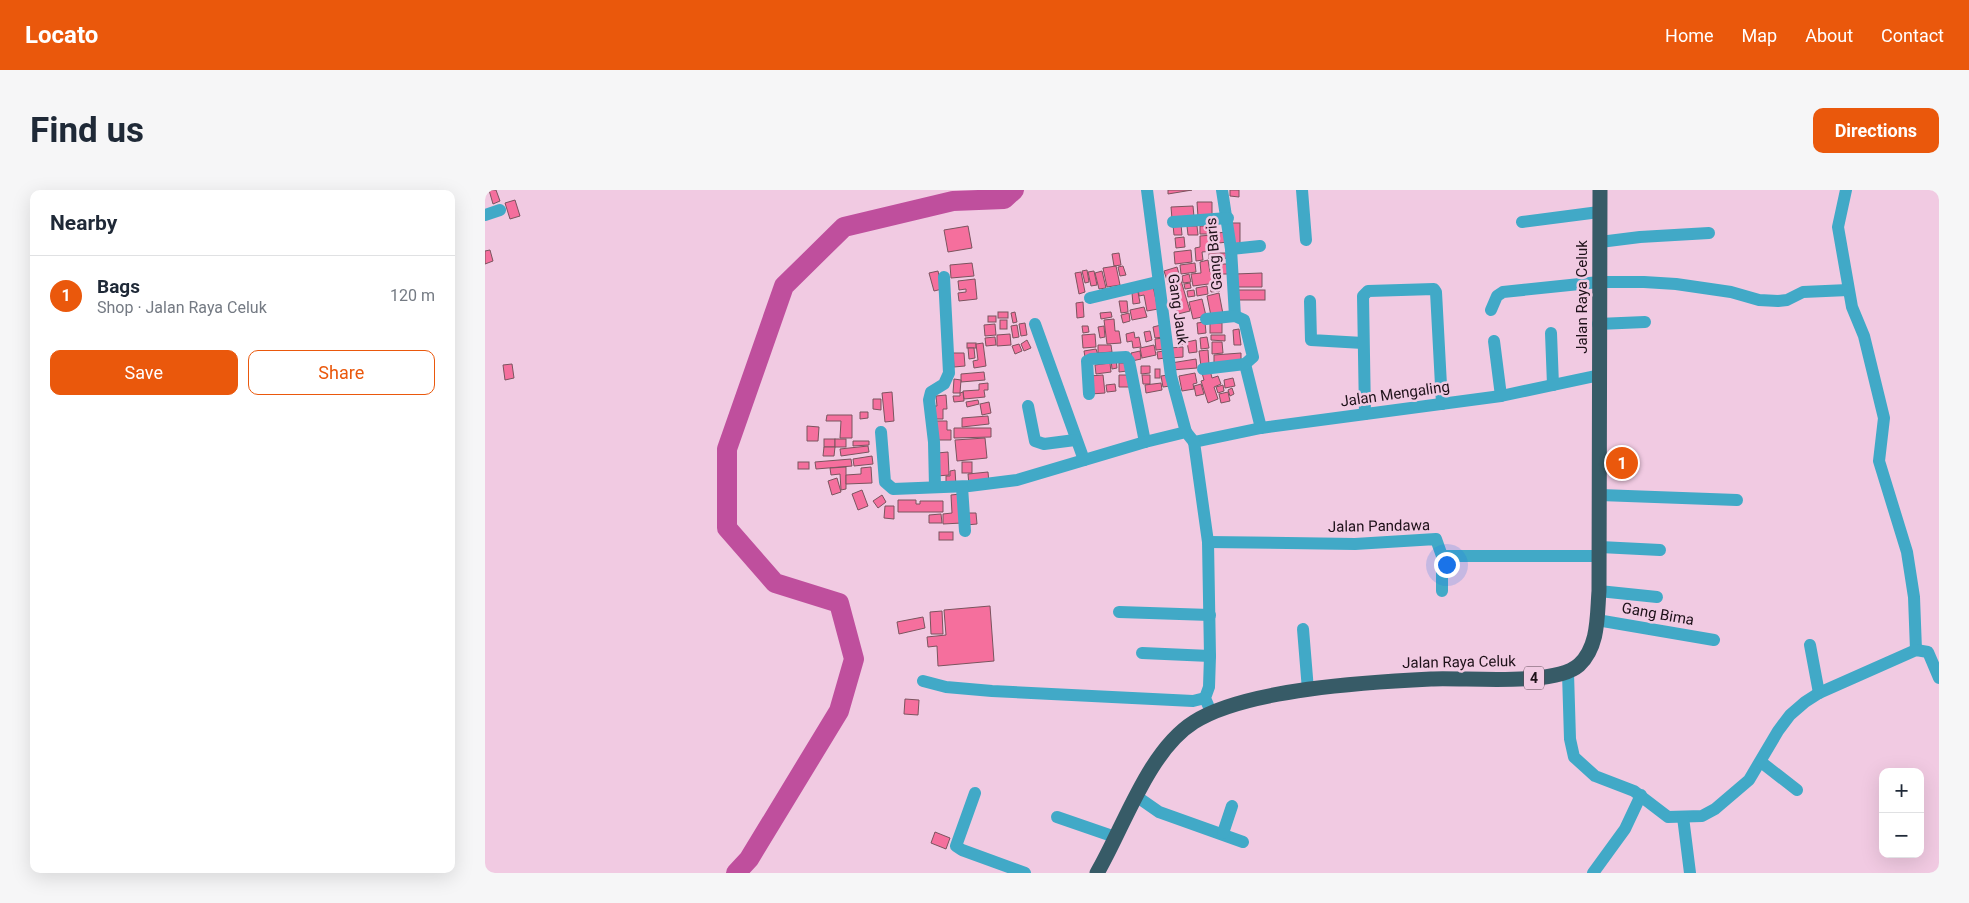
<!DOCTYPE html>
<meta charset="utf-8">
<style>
:root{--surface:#fff;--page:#f6f6f7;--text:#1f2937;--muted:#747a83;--line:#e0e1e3;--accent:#ea580c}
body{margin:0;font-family:Roboto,sans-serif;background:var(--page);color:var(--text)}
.controls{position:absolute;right:15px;bottom:15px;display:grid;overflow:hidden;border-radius:10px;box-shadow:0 5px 20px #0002}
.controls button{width:45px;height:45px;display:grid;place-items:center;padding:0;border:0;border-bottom:1px solid var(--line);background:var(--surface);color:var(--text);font:25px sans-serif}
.you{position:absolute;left:961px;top:374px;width:18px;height:18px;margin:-12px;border:4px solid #fff;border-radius:50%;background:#1a73e8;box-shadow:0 0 0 8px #1a73e833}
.badge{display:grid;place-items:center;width:32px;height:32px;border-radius:50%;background:var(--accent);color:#fff;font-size:16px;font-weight:700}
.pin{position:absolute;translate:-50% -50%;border:2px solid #fff;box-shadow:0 1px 5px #0006}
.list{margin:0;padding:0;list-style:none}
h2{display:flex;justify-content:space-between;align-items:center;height:65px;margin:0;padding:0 20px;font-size:21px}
h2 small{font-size:16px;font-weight:400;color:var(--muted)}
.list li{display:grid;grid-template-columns:32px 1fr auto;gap:15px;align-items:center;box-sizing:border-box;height:80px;padding:0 20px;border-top:1px solid var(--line)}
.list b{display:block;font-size:19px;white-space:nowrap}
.list p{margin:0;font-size:16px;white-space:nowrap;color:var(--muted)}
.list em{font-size:16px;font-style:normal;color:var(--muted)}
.actions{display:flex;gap:10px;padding:15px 20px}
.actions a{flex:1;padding:11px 0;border:1px solid var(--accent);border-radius:10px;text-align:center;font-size:18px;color:var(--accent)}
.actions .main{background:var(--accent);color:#fff}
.map{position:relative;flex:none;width:1454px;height:683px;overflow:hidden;border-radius:10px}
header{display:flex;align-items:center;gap:30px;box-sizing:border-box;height:70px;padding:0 25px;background:var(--accent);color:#fff}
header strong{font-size:24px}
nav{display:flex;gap:28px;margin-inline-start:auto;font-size:18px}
.intro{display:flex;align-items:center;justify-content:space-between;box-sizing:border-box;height:120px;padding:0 30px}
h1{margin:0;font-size:35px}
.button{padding:12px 22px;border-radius:10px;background:var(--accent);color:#fff;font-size:18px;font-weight:700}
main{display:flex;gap:30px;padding:0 30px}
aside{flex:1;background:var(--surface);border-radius:10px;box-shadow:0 5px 20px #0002}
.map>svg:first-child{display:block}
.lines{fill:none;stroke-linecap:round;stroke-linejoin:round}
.river{stroke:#bf4f9d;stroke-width:20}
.building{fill:#f56f9d;stroke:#7b545f}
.street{stroke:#41a9c7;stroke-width:12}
.highway{stroke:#375b67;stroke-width:15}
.labels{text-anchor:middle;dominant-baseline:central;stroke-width:5;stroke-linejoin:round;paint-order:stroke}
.shield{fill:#f1cae2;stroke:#5d4855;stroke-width:1}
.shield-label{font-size:14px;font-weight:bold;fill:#1e1119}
.street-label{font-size:15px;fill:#1e1119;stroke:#f1cae2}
</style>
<header>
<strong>Locato</strong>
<nav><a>Home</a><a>Map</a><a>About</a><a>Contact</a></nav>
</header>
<div class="intro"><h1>Find us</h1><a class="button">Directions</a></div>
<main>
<aside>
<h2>Nearby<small></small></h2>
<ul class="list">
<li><span class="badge">1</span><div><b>Bags</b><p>Shop · Jalan Raya Celuk</p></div><em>120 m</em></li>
</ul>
<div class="actions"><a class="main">Save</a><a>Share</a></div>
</aside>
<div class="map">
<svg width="1454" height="683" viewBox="0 0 1454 683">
<rect width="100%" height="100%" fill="#f1cae2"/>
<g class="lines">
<path class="river" d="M251,683L264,669L354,521L369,469L354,413L290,393L242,338V259L299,96L359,37L468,11L519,9L529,0"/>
</g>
<g class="building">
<path d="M4,0H11L15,11L8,14Z"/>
<path d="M683,0H707L683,4Z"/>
<path d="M745,0H754V7L745,6Z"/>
<path d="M30,10L35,26L25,29L20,13Z"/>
<path d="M712,12H727V27H713Z"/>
<path d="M708,16L709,27L687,29L686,17Z"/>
<rect x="747" y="33" width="8" height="22"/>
<path d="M696,34L697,45H689L688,35Z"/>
<path d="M483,36L487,58L463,62L459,40Z"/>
<path d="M702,36H712L713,45H703Z"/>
<path d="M715,36H729L730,44H715Z"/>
<path d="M741,42L742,52L734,53L733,43Z"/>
<path d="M727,45L728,61L717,62L718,70L711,71L710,58L715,57V46Z"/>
<path d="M699,47L700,57L691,58L690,48Z"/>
<path d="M5,60L8,71L0,74V61Z"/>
<path d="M706,60L707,72L690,74L689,62Z"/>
<path d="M634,63L636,75L629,76L627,64Z"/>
<path d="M724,63H744V68L724,69Z"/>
<path d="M723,70L725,82L729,81L731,93L708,96L706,84L716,83L715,72Z"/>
<path d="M487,73L489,86L466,88L465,75Z"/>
<path d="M710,73L711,82L696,84L695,75Z"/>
<rect x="732" y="74" width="13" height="10"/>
<path d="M631,76L635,95L622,97L618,78Z"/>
<path d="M638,76L641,85L635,86L633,77Z"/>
<path d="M692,77L705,121L693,124L679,81Z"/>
<path d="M602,80L604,92L600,93L597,81Z"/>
<path d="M453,81L457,99L449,101L444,83Z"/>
<path d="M609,81L612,95L606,96L603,82Z"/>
<path d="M617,81L621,98L614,99L610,83Z"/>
<path d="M596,82L600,102L594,104L590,83Z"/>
<path d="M777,83V97H750V84Z"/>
<path d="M704,84L706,92L698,93L697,86Z"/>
<path d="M490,89L492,109L474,111L473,103L481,102V99L474,100L473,91Z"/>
<path d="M705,93L706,98L700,99L699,94Z"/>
<path d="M734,95L735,101L726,102L725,96Z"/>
<path d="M668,96L673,119L662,121L659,105L654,106L653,98Z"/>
<path d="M722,96L723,104L712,106L711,98Z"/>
<path d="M709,100L710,106L703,107L702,101Z"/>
<rect x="751" y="100" width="29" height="10"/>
<path d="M653,102L655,113L648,114L647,103Z"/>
<path d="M734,103L738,124L726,126L722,106Z"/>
<path d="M717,109L721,126L708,129L704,112Z"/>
<path d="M634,111H642L643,122L636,123Z"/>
<path d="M598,112L599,127L592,128L591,113Z"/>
<path d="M659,117L662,127L647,130L645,120Z"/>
<rect x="513" y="122" width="10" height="6"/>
<path d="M530,122L532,132L528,133L526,123Z"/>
<path d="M626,122L627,127L616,129L615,123Z"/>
<path d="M644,123L645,131L638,133L636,125Z"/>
<rect x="503" y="126" width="8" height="6"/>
<path d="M629,129L630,141H634L636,153L622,154L619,130Z"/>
<rect x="515" y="130" width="7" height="9"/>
<path d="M720,132L721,143L713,144L712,133Z"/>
<path d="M540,133L542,145L536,146L534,134Z"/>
<rect x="725" y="133" width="12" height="10"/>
<path d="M510,134L511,145L500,146L499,135Z"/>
<path d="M532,135L534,147L528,148L526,136Z"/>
<path d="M676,135L678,147L670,148L668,137Z"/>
<path d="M597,136H603L604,142L598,143Z"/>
<path d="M619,136L620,147L615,148L613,137Z"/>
<path d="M754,139L756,155H749L748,140Z"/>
<path d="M665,141L667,150L661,152L659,142Z"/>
<path d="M649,142L650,148L654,147L656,157L648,158L647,151L642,152L641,144Z"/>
<path d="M525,144L526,155L512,156V145Z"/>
<path d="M610,144L611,157L598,158L597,145Z"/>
<path d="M726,145H740V151L726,150Z"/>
<path d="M510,147L511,155L501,156L500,148Z"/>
<path d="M722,147L724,158L716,159L715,148Z"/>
<path d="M678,148L680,159L671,160L670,149Z"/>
<path d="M698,148V154L693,155L692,149Z"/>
<path d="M542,150L546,158L539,161L536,154Z"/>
<path d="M711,150L712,162L704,163L702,152Z"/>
<path d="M727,152H737L738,163L727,164Z"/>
<rect x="482" y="153" width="9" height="5"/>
<path d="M498,153L501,176L489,178L488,171L493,170L491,154Z"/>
<path d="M534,154L537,161L530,164L527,156Z"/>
<path d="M613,155H626L627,162L613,163Z"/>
<path d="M669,155L671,165L657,168L655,158Z"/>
<path d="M698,157V167L686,168L685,158Z"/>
<path d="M483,158H489L490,168L484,169Z"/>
<path d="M611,159L613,165L600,167L599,161Z"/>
<path d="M723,160L724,175L716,176L714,161Z"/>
<path d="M655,161L656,169L647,171L646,163Z"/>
<path d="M679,161L680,168L673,169L672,162Z"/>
<path d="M468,163H479L480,176L469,177Z"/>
<path d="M756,163V172L729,174V165Z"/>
<path d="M631,169L632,178L627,179L626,170Z"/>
<path d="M711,169L712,178L687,180L686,173Z"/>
<path d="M625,173L626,182L611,184L610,175Z"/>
<path d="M634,173H642V181L634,182Z"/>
<path d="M27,174L29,188L20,190L18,175Z"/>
<path d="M656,176H665V183L656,184Z"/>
<rect x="670" y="179" width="5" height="9"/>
<path d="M725,180L727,188L733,186L736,194L729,197L733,209L723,213L716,191L719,190L717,183Z"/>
<path d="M499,182L500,190L476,192V184Z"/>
<path d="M710,183L712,193L708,194L709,199L697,201L694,186Z"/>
<path d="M618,185L620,203L606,204L604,186Z"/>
<path d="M634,185H643L644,197H634Z"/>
<path d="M657,185H665V194H658Z"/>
<path d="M683,185L685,196L678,197L676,186Z"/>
<path d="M748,188L750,196L740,198L739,190Z"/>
<path d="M469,189L476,190L475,203H468Z"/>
<path d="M503,193V200H499L500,207L479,209L478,201L494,200V194Z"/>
<path d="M676,193L677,200L661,203L660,195Z"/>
<path d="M630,194L631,201L622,202L621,195Z"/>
<path d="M716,194L719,204L711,206L709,196Z"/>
<path d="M738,195L739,201L733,203L731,197Z"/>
<path d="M747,198L749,204L745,206L743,200Z"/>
<path d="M407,202L409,231L400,232L397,203Z"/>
<path d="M478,202L479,211L469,212L468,206H475V203Z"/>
<path d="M743,202L745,211L736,213L734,204Z"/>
<path d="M461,205L462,219H458V229H448L447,216H452L451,206Z"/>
<path d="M388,209H396V220L388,219Z"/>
<path d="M493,210L494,214L482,217L481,212Z"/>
<path d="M504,212L506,223L497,225L495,214Z"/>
<path d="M375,222H383V228L375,229Z"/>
<path d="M342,225H367V248H355L356,231H341Z"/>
<path d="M503,226L504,234L477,237V228Z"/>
<path d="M449,231H462V240H466V250H450Z"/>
<path d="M322,236L334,237L333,251H322Z"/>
<path d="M469,238H506V247L469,248Z"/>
<path d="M500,248L502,268L472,271L470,250Z"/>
<rect x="339" y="249" width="11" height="8"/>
<rect x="350" y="249" width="11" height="8"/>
<path d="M368,251H384V255L368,256Z"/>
<path d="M383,256L384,262L356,266L355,259Z"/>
<path d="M339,257H350L349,266H338Z"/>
<path d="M463,262L464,285L452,286V263Z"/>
<path d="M387,266L388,274L369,276L368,269Z"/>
<path d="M366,269L367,276L331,279L330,272Z"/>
<rect x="313" y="272" width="11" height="7"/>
<rect x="477" y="272" width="10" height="11"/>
<path d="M361,277V299L356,300L355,284L346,285L345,278Z"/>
<path d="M386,277L387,293L361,294V285L376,284V278Z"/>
<path d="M470,280L471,296H461V286H465V281Z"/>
<path d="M503,282L504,293L484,295L483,284Z"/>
<path d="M352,288L356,302L347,305L343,291Z"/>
<path d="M377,300L383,316L373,320L367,304Z"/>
<path d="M475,304L477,333L458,334V324L467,323L466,305Z"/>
<path d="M397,305L401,312L393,318L388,311Z"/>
<path d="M413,310H431V314H435V311H458V322H413Z"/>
<path d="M400,316H409V329L399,328Z"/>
<path d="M480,323H491L492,334L481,335Z"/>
<path d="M456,324L457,333H444V325Z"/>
<rect x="454" y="342" width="14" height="8"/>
<path d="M505,416L509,471L453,476L452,456L443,457L442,447L461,445L459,420Z"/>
<path d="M457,421L458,444H446L445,422Z"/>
<path d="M438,427L440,438L414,444L412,432Z"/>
<path d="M420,509L434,510L433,525L419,524Z"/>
<path d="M450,642L465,648L461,659L446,653Z"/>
</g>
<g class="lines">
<g class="street">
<path d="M662,0L686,186L701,242"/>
<path d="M737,0L746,59L750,126"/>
<path d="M817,0L821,50"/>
<path d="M1361,0L1353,37L1367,117L1379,146L1399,228L1394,271L1422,362L1429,407L1431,460"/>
<path d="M0,25L15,20"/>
<path d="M688,32L743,28"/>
<path d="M1037,32L1114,22"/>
<path d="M1115,52L1155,47L1224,43"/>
<path d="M746,59L775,56"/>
<path d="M605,108L672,92"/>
<path d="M825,111L826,150L878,153"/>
<path d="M1006,120L1012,106L1018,102L1114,92H1159L1191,94L1246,102L1274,110L1293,111L1302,110L1318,102L1363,100"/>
<path d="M550,134L599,270"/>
<path d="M1113,134L1160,132"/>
<path d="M1066,143L1068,195"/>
<path d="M1009,151L1016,206"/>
<path d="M760,174L776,238"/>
<path d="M718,179L760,174L768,167L759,130L750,126L721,129"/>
<path d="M604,204L602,171L606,169L641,167L644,171L660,252"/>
<path d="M543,216L550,251L559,254L590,250"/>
<path d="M880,224L878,106L883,101L949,99L951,102L957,214"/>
<path d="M396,242L400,292L408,299L484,296L532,290L660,252L701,242L709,252"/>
<path d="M709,252L776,238L1016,206L1115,185"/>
<path d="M709,252L723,352L725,466L724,497L720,508L723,515"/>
<path d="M450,297L449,252L444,210L446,202L459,194L464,183L459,87"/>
<path d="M477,297L480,341"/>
<path d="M1115,305L1252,310"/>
<path d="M723,352L870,354L951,349L957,366V401"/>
<path d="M1115,357L1175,360"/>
<path d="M957,366H1114"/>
<path d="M1114,401L1172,407"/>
<path d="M634,422L725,425"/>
<path d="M1112,430L1229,450"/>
<path d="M818,439L823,500"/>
<path d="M1325,455L1334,503"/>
<path d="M657,463L725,466"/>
<path d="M1083,483L1085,549L1089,567L1110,586L1149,601L1183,627L1217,626L1230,619L1264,590L1293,541L1305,525L1320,512L1334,503L1431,460L1443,462L1454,488"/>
<path d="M438,491L461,497L507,501L708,511L720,508"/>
<path d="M1276,572L1312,600"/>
<path d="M490,603L471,656L477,660L540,683"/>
<path d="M651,606L674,622L758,652"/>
<path d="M572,627L630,647"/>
<path d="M1198,627L1205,683"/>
<path d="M738,643L747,616"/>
<path d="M1108,683L1140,639L1156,605"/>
</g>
<path class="highway" d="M612,683C639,637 663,561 709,532C760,499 884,492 946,489C980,487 1069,497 1094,475C1114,456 1112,426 1114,401L1115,0"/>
</g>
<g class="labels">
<rect class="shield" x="1039" y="476.5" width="20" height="23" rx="4"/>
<g class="shield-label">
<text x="1049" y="488">4</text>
</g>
<g class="street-label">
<text transform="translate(729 64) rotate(-95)">Gang Baris</text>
<text transform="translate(1097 107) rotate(-90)">Jalan Raya Celuk</text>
<text transform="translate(693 119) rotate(82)">Gang Jauk</text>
<text transform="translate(910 204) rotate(-8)">Jalan Mengaling</text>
<text transform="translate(894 336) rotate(-1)">Jalan Pandawa</text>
<text transform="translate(1173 424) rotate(10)">Gang Bima</text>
<text transform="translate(974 472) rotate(-1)">Jalan Raya Celuk</text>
</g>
</g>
</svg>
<div class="controls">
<button>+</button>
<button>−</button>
</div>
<div class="you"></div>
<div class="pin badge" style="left:1137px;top:273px">1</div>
</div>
</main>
